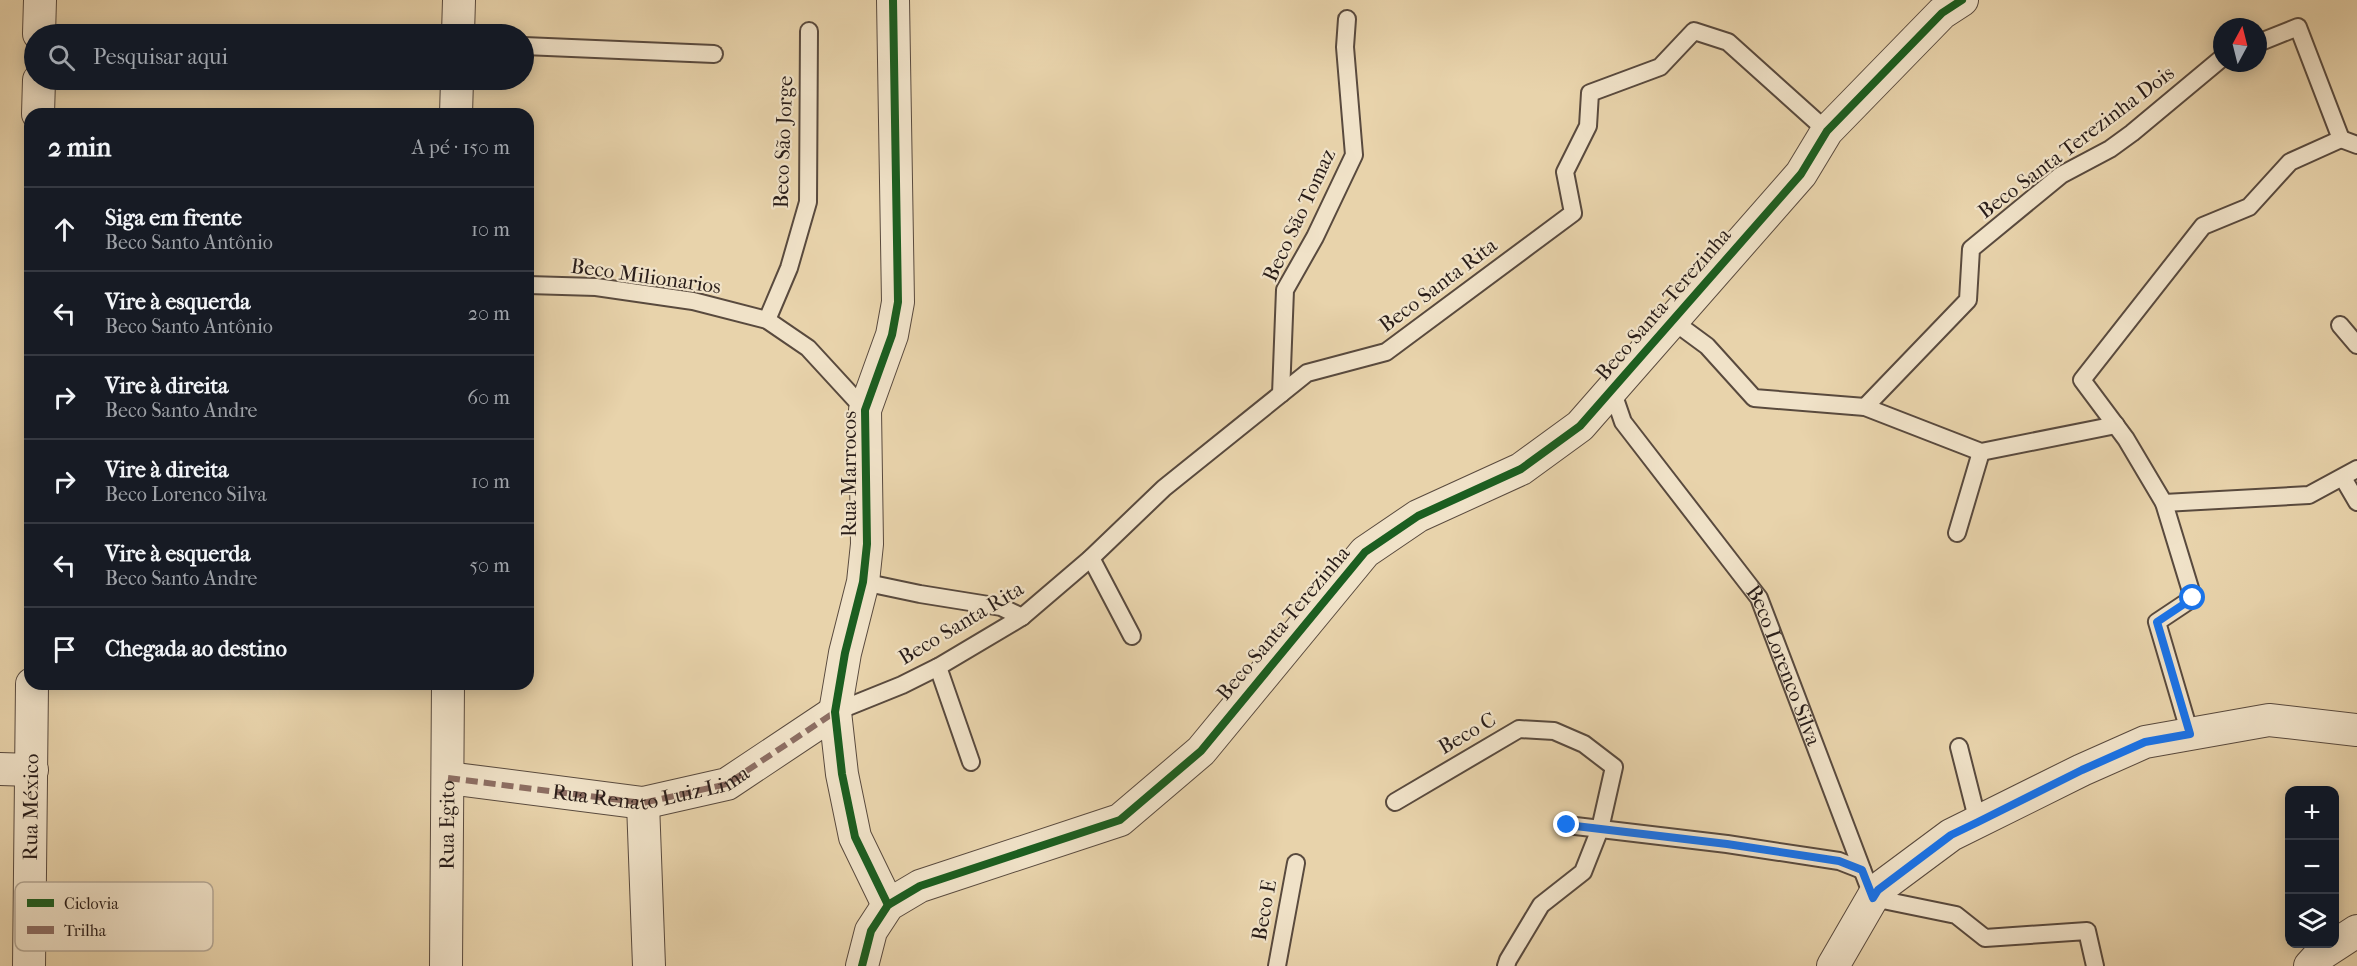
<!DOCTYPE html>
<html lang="pt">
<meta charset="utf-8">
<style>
:root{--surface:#171b24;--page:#242831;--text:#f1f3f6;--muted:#9ea1a6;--line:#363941}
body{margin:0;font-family:"IM FELL French Canon",serif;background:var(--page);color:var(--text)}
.controls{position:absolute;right:18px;bottom:18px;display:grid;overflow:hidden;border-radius:12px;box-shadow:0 3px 15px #0003}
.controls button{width:54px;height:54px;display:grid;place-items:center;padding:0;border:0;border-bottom:2px solid var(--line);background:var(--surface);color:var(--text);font:30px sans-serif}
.compass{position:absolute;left:2213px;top:18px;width:54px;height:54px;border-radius:50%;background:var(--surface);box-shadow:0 3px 15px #0003;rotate:7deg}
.stop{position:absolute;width:18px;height:18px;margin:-14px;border:4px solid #1a73e8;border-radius:50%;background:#fff}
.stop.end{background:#1a73e8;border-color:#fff;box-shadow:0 2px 6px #0008}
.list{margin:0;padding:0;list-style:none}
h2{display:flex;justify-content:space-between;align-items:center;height:78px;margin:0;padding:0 24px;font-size:26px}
h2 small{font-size:20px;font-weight:400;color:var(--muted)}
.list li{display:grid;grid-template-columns:39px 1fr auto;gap:18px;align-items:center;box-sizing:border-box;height:84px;padding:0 24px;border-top:2px solid var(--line)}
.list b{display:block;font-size:22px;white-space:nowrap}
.list p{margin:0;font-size:20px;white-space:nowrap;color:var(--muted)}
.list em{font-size:20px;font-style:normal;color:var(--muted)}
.icon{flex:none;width:33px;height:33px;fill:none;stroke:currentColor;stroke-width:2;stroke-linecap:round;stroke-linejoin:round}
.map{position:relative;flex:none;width:2357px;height:966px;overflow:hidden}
.search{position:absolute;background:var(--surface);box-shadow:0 3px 15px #0003;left:24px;top:24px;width:510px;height:66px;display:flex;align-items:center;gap:15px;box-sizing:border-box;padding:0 21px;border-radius:33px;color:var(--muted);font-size:22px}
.panel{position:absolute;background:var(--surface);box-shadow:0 3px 15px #0003;left:24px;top:108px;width:510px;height:582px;border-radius:18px}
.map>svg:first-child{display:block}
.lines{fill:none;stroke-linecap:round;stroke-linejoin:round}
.lane-casing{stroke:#594a3e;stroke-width:20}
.street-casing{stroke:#594a3e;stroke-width:34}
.lane{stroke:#f0e2c8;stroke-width:16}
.street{stroke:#f0e2c8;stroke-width:32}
.quiet{stroke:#8d6e63;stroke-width:6;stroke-dasharray:12 6;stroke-linecap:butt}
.cycleway-casing{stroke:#f0e2c8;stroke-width:11}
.cycleway{stroke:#1b5e20;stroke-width:8}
.route{stroke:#1a73e8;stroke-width:8}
.labels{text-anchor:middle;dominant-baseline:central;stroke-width:4.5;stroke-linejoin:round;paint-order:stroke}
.street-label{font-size:21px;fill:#291d19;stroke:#f0e2c8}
.key{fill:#f0e2c8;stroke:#b4a794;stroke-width:1.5}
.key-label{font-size:16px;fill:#291d19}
</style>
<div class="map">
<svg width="2357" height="966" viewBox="0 0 2357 966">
<rect width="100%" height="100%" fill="#e8d3ab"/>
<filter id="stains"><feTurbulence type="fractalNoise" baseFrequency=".00333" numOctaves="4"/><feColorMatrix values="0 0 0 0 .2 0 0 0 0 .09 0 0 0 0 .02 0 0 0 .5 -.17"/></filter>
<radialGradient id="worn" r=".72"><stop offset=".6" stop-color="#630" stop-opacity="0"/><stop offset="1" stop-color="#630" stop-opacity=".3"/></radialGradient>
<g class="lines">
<g class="lane-casing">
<g id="lane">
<path d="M2258,43L2298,27L2341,139"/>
<path d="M524,46L714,54"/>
<path d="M2341,139L2357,145"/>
<path d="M528,285L596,287L693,301L767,320L808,348L865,410"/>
<path d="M767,320L789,268L808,202L809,31"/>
<path d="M1673,321L1707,346L1754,398L1865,407L1981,452L2116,425"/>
<path d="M2340,325L2357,345"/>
<path id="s1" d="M1612,390L1623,422L1759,598L1873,898L1956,915L1985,938L2087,931L2095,966"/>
<path d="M1281,394L1285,290L1315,237L1354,155L1345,47L1347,19"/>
<path d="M1865,407L1968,300L1971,249L2061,175L2110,149L2132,133L2222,58"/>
<path d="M2343,478L2357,502"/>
<path d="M2164,503L2309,495L2357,469"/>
<path d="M1957,533L1981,452"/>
<path d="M1091,558L1132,636"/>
<path d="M863,582L920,594L1001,607L1022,617"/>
<path d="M938,667L971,762"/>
<path d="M835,712L902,685L938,667L1022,617L1091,558L1164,488L1307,373L1386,352L1573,213L1565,172L1588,126L1590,93L1660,67L1694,31L1728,42L1827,131"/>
<path d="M2190,734L2157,622L2193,598L2164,503L2126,439L2082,380L2203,226L2249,207L2290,162L2341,139"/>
<path d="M1959,747L1978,822"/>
<path d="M1395,802L1519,729L1554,731L1584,744L1614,767L1600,829L1583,872L1541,905L1508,960L1506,966"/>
<path d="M1567,825L1727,844L1839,861L1862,870"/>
<path d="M1277,966L1296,863"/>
</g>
</g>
<g class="street-casing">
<g id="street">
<path d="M39,34L40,0"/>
<path d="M458,34L459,0"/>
<path d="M38,114L39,80"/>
<path d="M456,114L457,80"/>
<path d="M0,769L32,770"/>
<path id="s2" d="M448,778L643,803L727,784L835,712"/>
<path d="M643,803L649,966"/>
<path d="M888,905L855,837L842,774L835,712L845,653L863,582L867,544L865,410L892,335L898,302L893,0"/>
<path id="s3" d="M29,966L32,684"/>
<path id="s4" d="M446,966L448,684"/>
<path d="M862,966L871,931L888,905L920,886L1120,820L1201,751L1365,552L1418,516L1521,469L1580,426L1801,174L1827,131L1942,13L1962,0"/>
<path d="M1833,966L1877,890L1951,835L2082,770L2145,742L2269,720L2357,730"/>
<path d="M2310,966L2320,955L2357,931"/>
</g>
</g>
<use href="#lane" class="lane"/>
<use href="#street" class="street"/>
<path class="quiet" d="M448,778L643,803L727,784L835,712"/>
<g class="cycleway-casing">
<g id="cycleway">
<path d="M888,905L855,837L842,774L835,712L845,653L863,582L867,544L865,410L892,335L898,302L893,0"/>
<path d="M862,966L871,931L888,905L920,886L1120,820L1201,751L1365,552L1418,516L1521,469L1580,426L1801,174L1827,131L1942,13L1962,0"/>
</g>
</g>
<use href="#cycleway" class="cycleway"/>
</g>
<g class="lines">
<path class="route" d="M1567,825L1727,844L1839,861L1862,870L1873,898L1878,890L1951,835L1978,822L2082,770L2145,742L2190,734L2157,622L2193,598"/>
</g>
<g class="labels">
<g class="street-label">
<text transform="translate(783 142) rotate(-88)">Beco São Jorge</text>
<text transform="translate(2076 142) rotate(-37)">Beco Santa Terezinha Dois</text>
<text transform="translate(1299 215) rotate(-65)">Beco São Tomaz</text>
<text transform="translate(646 276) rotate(8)">Beco Milionarios</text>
<text transform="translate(1438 285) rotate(-37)">Beco Santa Rita</text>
<text transform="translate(1663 304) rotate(-49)">Beco Santa Terezinha</text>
<text transform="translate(849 474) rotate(-90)">Rua Marrocos</text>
<text transform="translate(961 623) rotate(-31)">Beco Santa Rita</text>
<text transform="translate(1283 623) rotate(-50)">Beco Santa Terezinha</text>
<text stroke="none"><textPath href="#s1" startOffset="328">Beco Lorenco Silva</textPath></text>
<text transform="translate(1467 733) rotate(-30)">Beco C</text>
<text stroke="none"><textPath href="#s2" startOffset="206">Rua Renato Luiz Lima</textPath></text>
<text stroke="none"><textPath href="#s3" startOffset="159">Rua México</textPath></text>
<text stroke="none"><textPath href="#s4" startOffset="141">Rua Egito</textPath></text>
<text transform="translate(1264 910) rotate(-80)">Beco E</text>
</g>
</g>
<rect x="15" y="882" width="198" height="69" rx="9" class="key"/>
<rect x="27" y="899" width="27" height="8" fill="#1b5e20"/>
<rect x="27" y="926" width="27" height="8" fill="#8d6e63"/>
<g class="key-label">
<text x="64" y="909">Ciclovia</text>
<text x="64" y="936">Trilha</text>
</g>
<rect width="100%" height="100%" filter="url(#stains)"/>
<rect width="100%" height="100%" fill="url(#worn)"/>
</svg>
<div class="controls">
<button>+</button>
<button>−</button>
<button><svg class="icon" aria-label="layers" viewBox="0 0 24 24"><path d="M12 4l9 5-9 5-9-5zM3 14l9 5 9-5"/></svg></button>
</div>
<svg class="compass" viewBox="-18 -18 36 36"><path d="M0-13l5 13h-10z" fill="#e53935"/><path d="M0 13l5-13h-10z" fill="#9ea1a6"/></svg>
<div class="stop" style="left:2193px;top:598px"></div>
<div class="stop end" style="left:1567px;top:825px"></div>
<div class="search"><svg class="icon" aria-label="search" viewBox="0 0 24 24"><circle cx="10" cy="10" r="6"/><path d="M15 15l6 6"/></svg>Pesquisar aqui</div>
<section class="panel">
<h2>2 min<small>A pé · 150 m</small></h2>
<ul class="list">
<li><svg class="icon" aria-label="ahead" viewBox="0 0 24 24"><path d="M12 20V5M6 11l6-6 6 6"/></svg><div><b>Siga em frente</b><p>Beco Santo Antônio</p></div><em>10 m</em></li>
<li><svg class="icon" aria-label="left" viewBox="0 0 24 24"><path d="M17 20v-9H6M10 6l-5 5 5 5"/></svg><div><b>Vire à esquerda</b><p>Beco Santo Antônio</p></div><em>20 m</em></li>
<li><svg class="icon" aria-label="right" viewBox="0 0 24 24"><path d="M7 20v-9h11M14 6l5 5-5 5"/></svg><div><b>Vire à direita</b><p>Beco Santo Andre</p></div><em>60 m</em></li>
<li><svg class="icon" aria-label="right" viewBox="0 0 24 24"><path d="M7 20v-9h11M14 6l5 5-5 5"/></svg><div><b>Vire à direita</b><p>Beco Lorenco Silva</p></div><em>10 m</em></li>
<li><svg class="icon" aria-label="left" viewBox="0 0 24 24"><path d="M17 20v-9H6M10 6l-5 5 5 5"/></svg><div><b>Vire à esquerda</b><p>Beco Santo Andre</p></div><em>50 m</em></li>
<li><svg class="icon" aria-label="arrive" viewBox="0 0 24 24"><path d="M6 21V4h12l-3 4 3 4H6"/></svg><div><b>Chegada ao destino</b></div></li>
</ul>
</section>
</div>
